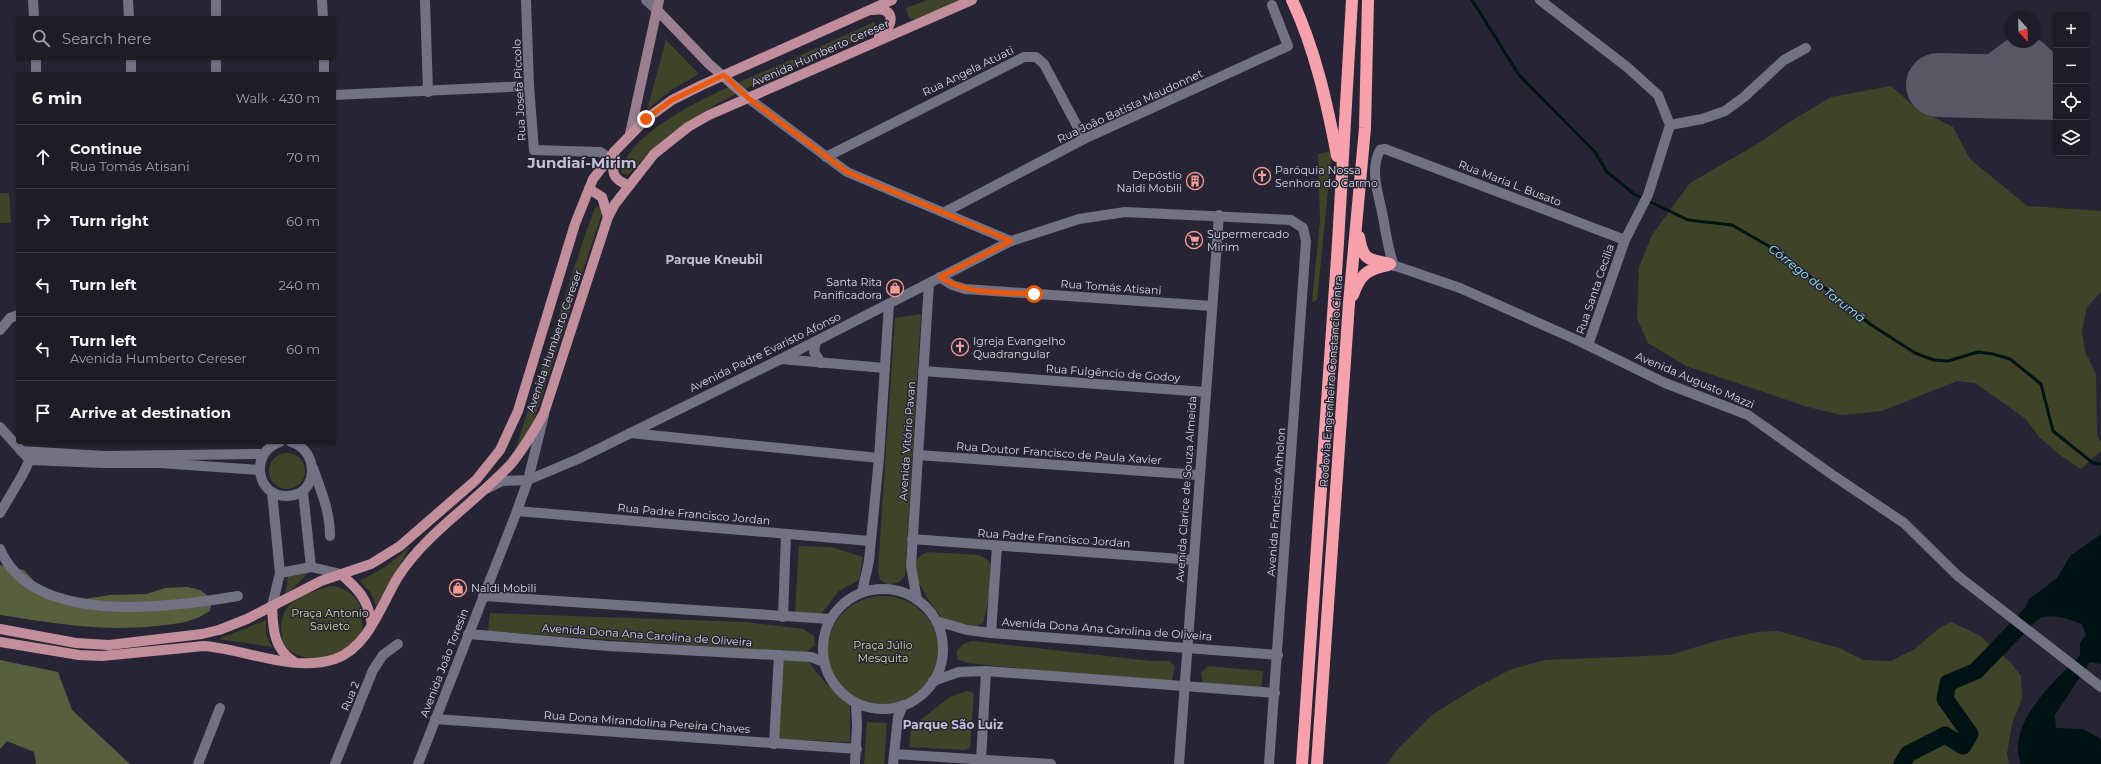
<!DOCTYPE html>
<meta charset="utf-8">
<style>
:root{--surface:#1d1c28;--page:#252530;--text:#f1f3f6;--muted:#a0a1a8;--line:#3b3a45}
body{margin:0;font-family:Montserrat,sans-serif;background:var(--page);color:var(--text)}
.controls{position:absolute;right:12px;top:12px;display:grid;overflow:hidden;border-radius:4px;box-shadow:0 1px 3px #0004}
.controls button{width:36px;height:36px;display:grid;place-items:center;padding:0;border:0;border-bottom:1px solid var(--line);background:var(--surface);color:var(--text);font:20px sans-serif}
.compass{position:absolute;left:2005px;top:12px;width:36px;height:36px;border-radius:50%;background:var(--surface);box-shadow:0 1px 3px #0004;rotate:158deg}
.stop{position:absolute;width:12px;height:12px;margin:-9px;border:3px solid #ea580c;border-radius:50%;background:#fff}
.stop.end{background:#ea580c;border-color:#fff;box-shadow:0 1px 4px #0008}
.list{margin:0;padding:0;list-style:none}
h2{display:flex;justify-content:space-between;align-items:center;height:52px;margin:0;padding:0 16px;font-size:17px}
h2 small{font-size:13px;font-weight:400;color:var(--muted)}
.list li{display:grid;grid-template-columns:26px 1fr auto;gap:12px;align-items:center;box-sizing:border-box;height:64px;padding:0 16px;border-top:1px solid var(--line)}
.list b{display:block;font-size:15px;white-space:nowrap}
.list p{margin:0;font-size:13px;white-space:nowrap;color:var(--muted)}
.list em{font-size:13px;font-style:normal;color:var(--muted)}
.icon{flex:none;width:22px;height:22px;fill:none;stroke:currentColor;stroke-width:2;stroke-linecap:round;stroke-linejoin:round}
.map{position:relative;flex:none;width:2101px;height:764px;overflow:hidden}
.search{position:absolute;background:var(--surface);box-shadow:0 1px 3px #0004;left:16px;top:16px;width:320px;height:44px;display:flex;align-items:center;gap:10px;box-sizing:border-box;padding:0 14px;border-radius:4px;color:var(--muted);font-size:15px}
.panel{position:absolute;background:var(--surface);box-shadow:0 1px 3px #0004;left:16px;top:72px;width:320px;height:372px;border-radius:4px}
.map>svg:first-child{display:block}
.green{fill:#3f4429}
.forest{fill:#585f3c}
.water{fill:#001314}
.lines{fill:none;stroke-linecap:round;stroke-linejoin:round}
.stream{stroke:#001314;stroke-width:3}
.river{stroke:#001314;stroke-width:17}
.taxiway{stroke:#5a5867;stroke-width:26}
.runway{stroke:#5a5867;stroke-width:64}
.minor{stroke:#737184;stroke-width:10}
.tertiary{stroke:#737184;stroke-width:10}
.secondary{stroke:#9b7f90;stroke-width:10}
.primary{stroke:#c28e9c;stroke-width:10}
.motorway{stroke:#f7a1ac;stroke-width:12}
.route{stroke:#ea580c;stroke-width:5}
.labels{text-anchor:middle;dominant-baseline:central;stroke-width:3;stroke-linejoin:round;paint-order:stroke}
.street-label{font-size:11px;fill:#dbdae5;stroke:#272535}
.poi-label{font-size:11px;fill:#dbdae5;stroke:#272535;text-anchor:start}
.park-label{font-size:11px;fill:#d0dd9d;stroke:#272535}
.neighbourhood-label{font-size:12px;font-weight:bold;fill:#c2c0d5;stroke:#272535}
.water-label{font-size:12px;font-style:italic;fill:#93eaef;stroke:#272535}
.district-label{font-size:15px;font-weight:bold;fill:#c2c0d5;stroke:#272535}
</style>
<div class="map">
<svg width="2101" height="764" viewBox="0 0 2101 764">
<rect width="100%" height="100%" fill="#272535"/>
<g class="green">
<path d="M928,0H962L916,20L909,18L906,8Z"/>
<path d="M874,22L879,31C804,64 712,95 651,150C643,158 636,167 628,175L621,173C629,125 736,84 777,66C809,51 842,37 874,22Z"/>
<path d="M666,40L699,74L671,90L647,110Z"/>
<path d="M1891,86L1917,109L1953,127L1970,159L2027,206L2101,211V292L2087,307L2082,331L2085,351L2096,374L2097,435L2101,442V451L2081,469L2060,455L2039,437L2026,419L1975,383L1957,381L1882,411L1842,415L1808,407L1686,366L1648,343L1637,318L1639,267L1652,235L1690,183L1759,143L1791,121L1831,97Z"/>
<path d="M1332,151L1317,300L1312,302L1320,220L1318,154Z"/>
<path d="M0,193H9L11,223H0Z"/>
<path d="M600,205L603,210L534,420L515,451L585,235L595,208Z"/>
<path d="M921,314L905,576L899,582L889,585L880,580L878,569L895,318Z"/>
<circle cx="287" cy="471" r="18"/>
<path d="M799,546L831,547L863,557L859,580L839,591L821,614L795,612Z"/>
<path d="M410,547L376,606L371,593L360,581L385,567Z"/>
<path d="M928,552L979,555L989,561C994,573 987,611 983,623L976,626L945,622C935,608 895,561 928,552Z"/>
<path d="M309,572L285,596L288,576Z"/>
<path d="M333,586C351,590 362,599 362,619C362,622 363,628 362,631C353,652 318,664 298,655C295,654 288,650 286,647C279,637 280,617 287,608C294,598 321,587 333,586Z"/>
<circle cx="883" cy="652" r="56"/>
<path d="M490,613L746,622L803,629L814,636L815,645L805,653L488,631Z"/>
<path d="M266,620V634L272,647L219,639Z"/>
<path d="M1951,622L1979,635L2010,662L2021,676L2022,699L2012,724L2007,754L2009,764H1387L1398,749L1432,715L1475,688L1512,669L1545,660L1670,655L1716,641L1757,632L1778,631L1839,648L1863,660L1891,661L1915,649L1938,629Z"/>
<path d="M973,641L1151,661H1169L1175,666L1171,684L968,663L957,659V650L963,644Z"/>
<path d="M783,659L808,661C820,678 833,692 850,703V742L777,739Z"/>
<path d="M1208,666L1263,671L1261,689L1203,684L1201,673Z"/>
<path d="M967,691L974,693L970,747L965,750L909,747L911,727L950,697Z"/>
<path d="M867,722L887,723L884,764H864Z"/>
</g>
<g class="forest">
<path d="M0,565L24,570L45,593L78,600L110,595L146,594L165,588L187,587L200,590L212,599L210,611C191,623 176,624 155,626C101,632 53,623 0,615Z"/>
<path d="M0,660L58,672L72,710L130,764H36L34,752L7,741L0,749Z"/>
</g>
<path class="water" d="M2101,534V664L2090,662L2055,715L2056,728L2083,729L2101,739V764H2021C2005,724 2055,681 2080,655V643L2086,635L2082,624C2067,619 2051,612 2036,620L2026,607L2028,600L2057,578L2070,556Z"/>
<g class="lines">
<path class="stream" d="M1472,0L1519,75L1595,152L1607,172L1634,194L1688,220L1732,225L1779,252L1870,324L1915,353L1934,360L1948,361L1978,352L1993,354L2010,359L2041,384L2053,431L2093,463L2101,464"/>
<path class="river" d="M1902,764L1908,754L1945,735L1963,746L1970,734L1945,699L1948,683L1976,671L2032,613L2050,603"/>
<path class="taxiway" d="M1968,85L2014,51L2034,52L2056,72"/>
<path class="runway" d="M1938,85L2056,88"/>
<g class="minor">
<path d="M33,0L34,18"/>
<path d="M128,0L129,18"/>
<path d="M216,0V18"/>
<path d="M322,0L323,18"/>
<path d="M425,0L428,92"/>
<path d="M526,0L529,86L534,150L600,152L610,158"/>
<path d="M646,0L658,11"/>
<path d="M1540,0L1627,67L1658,95L1670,125L1648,195L1625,240L1588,345"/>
<path d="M36,58V74"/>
<path d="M131,58V74"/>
<path d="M216,58V74"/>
<path d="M324,58V74"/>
<path d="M334,95L529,86"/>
<path d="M748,98L847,172L1011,241"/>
<path d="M1670,125L1702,119L1725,111L1744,97L1784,60L1806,48"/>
<path d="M826,157L1024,57H1036L1044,64L1084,139"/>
<path d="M945,212L1084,139L1288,46L1272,5"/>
<path d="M1394,266C1388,249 1386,234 1383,217C1379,195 1369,171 1380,150L1385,149L1625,240"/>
<path d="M940,277L952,285L965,289L1212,306"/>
<path d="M0,330L10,318L18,315"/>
<path d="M816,341L814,352L821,363"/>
<path d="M781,359L885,368"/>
<path d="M923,371L1205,392"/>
<path d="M0,427L26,456"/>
<path d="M630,433L879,458"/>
<path d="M280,442C249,452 256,497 287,496C319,496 320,450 291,442"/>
<path d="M21,451L104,456L263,454"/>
<path d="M918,455L1199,475"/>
<path d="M30,460L104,463H160L259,470"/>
<path d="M313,468C321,491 330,511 330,536"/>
<path d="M272,492L280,573L272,606"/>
<path d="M303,492L311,567"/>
<path d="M517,511L870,541"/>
<path d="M0,513L23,474L32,455"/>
<path d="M912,539L1194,560"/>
<path d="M0,549C33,628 173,607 238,596"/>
<path d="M280,573L311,567L341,574"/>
<circle cx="883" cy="649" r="60"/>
<path d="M862,592L869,561L879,458L889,304"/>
<path d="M483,596L830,619"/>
<path d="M917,600L911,566L929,283"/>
<path d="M783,617L786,534"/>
<path d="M936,621L967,630L991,633L1278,655"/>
<path d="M991,633L997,546"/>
<path d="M468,634L608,646L811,657L824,662"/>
<path d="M933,681L959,672L986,671L1275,693"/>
<path d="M435,719L857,749"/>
<path d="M774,744L779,655"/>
<path d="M894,754L1051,764"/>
<path d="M981,760L986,671"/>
<path d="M198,764L220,708"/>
<path d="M335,764L373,670L383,655L398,644"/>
<path d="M855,764L857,726L856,703"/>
<path d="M893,764L898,717L903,705"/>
<path d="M1179,764L1219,215"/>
</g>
<g class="tertiary">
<path d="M1390,264L1460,288L1577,340L1665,383L1748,415L1834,476L1904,523L1958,576L2101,687"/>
<path d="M488,488L502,481L528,480L578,459L781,359L1011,241L1079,219L1125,212L1291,220L1303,228L1306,241L1269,764"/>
<path d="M418,764L517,511L528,480L544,415"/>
</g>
<g class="secondary">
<path d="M658,11L709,64L748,98"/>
<path d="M630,134L659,0"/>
</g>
<g class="primary">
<path d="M873,10C896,6 895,26 879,36"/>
<path d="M614,152C613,169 609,178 628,185"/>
<path d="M589,189L602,197L608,217"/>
<path d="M341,574C360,591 367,598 372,624"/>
<path d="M272,606C273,627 273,648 293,661"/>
<path d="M0,629L76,643L109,645L202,634L219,630L247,619L321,581L371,564L400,546L476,480L500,450L518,411L575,224L593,179L614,152L646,119L672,100L702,85L892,0"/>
<path d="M0,642L79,655L102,656L204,646C246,649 292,673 335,659C368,648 381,605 398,577C427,532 475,503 511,464C524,448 534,431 544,413L608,217L615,204L654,154L688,127L709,115L972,0"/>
</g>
<g class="motorway">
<path d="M1292,0C1315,49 1327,103 1337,156"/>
<path d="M1359,237C1363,261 1368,259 1390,264"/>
<path d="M1353,295C1360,275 1367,269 1388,265"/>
<path d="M1302,764L1338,243L1352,0"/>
<path d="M1317,764L1349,303L1365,128L1368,0"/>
</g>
</g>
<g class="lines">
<path class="route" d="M646,119L672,100L724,75L748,98L847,172L1011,241L940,277C966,295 1003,292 1034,294"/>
</g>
<defs>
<g id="church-ring" transform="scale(0.9)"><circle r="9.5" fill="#272535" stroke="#f59c92" stroke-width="1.5"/><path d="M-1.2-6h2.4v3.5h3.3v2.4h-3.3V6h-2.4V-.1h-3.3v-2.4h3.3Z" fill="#f59c92"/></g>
<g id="building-ring" transform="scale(0.9)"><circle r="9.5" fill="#272535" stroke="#f59c92" stroke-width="1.5"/><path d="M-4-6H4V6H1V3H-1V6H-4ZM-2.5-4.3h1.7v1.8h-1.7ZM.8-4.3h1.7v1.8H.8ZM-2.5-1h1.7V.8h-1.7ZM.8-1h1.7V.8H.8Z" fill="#f59c92"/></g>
<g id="supermarket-ring" transform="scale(0.9)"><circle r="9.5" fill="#272535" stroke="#f59c92" stroke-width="1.5"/><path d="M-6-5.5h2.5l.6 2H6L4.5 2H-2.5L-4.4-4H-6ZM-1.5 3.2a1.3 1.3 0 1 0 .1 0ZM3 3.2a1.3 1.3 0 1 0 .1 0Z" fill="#f59c92"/></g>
<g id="shop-ring" transform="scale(0.9)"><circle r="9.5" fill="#272535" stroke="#f59c92" stroke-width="1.5"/><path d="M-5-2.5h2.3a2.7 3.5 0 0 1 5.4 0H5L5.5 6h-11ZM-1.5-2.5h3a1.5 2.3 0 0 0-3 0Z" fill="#f59c92"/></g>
</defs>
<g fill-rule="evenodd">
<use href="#church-ring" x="1262" y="176"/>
<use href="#building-ring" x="1195" y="181"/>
<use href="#supermarket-ring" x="1194" y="240"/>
<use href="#shop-ring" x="895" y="288"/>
<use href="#church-ring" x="960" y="347"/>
<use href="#shop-ring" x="458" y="588"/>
</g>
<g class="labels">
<g class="street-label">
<text transform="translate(820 53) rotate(-24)">Avenida Humberto Cereser</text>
<text transform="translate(968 71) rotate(-26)">Rua Angela Atuati</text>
<text transform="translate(519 90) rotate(-93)">Rua Josefa Piccolo</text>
<text transform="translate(1130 106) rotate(-25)">Rua João Batista Maudonnet</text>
<text transform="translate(1510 183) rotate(21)">Rua Maria L. Busato</text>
<text transform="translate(1111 287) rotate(4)">Rua Tomás Atisani</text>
<text transform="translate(1595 289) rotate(-71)">Rua Santa Cecilia</text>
<text transform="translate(554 341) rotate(-71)">Avenida Humberto Cereser</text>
<text transform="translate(765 352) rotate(-26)">Avenida Padre Evaristo Afonso</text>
<text transform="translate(1113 373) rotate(4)">Rua Fulgêncio de Godoy</text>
<text transform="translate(1695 380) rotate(23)">Avenida Augusto Mazzi</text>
<text transform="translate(1331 381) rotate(-86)">Rodovia Engenheiro Constancio Cintra</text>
<text transform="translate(907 441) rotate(-86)">Avenida Vitório Pavan</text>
<text transform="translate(1059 453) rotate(4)">Rua Doutor Francisco de Paula Xavier</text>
<text transform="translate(1186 489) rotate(-86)">Avenida Clarice de Souza Almeida</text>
<text transform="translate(1276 502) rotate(-86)">Avenida Francisco Anholon</text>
<text transform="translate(694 514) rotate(5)">Rua Padre Francisco Jordan</text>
<text transform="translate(1054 538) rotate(4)">Rua Padre Francisco Jordan</text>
<text transform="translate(1107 629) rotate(4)">Avenida Dona Ana Carolina de Oliveira</text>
<text transform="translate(647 635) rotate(4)">Avenida Dona Ana Carolina de Oliveira</text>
<text transform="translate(444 663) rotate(-69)">Avenida João Toresin</text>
<text transform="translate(350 696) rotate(-68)">Rua 2</text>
<text transform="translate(647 722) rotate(4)">Rua Dona Mirandolina Pereira Chaves</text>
</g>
<g class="poi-label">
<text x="1275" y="170">Paróquia Nossa<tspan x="1275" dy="13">Senhora do Carmo</tspan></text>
<text x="1182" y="175" text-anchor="end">Depóstio<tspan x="1182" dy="13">Naldi Mobili</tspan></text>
<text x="1207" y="234">Supermercado<tspan x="1207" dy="13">Mirim</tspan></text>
<text x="882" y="282" text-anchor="end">Santa Rita<tspan x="882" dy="13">Panificadora</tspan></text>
<text x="973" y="341">Igreja Evangelho<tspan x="973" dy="13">Quadrangular</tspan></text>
<text x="471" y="588">Naldi Mobili</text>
</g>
<g class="park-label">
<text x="330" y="613">Praça Antonio<tspan x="330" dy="13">Savieto</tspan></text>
<text x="883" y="645">Praça Júlio<tspan x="883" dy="13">Mesquita</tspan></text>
</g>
<g class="neighbourhood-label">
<text x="714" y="259">Parque Kneubil</text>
<text x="953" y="724">Parque São Luiz</text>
</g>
<g class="water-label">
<text transform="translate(1817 283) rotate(38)">Córrego do Tarumã</text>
</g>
<g class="district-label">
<text x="582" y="162">Jundiaí-Mirim</text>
</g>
</g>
</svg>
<div class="controls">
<button>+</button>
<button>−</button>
<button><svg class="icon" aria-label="locate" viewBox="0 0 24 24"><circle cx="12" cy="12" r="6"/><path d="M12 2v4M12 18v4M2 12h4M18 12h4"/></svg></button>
<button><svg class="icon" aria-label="layers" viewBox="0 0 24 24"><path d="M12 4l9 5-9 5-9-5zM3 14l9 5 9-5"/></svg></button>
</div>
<svg class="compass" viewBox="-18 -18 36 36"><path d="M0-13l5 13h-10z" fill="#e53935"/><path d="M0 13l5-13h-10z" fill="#a0a1a8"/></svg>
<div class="stop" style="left:1034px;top:294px"></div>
<div class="stop end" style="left:646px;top:119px"></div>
<div class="search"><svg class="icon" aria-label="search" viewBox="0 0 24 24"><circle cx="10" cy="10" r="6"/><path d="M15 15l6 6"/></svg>Search here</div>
<section class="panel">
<h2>6 min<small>Walk · 430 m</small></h2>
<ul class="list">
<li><svg class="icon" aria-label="ahead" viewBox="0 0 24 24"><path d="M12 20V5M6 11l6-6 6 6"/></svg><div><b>Continue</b><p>Rua Tomás Atisani</p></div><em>70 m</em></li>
<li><svg class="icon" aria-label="right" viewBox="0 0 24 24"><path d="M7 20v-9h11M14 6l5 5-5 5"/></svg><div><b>Turn right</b></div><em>60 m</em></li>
<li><svg class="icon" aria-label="left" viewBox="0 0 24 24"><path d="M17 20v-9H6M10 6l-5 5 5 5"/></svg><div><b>Turn left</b></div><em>240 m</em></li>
<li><svg class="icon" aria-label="left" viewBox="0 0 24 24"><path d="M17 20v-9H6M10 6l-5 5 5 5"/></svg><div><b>Turn left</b><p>Avenida Humberto Cereser</p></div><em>60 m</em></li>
<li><svg class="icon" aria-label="arrive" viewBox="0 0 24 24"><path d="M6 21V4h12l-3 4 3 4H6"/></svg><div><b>Arrive at destination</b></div></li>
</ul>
</section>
</div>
